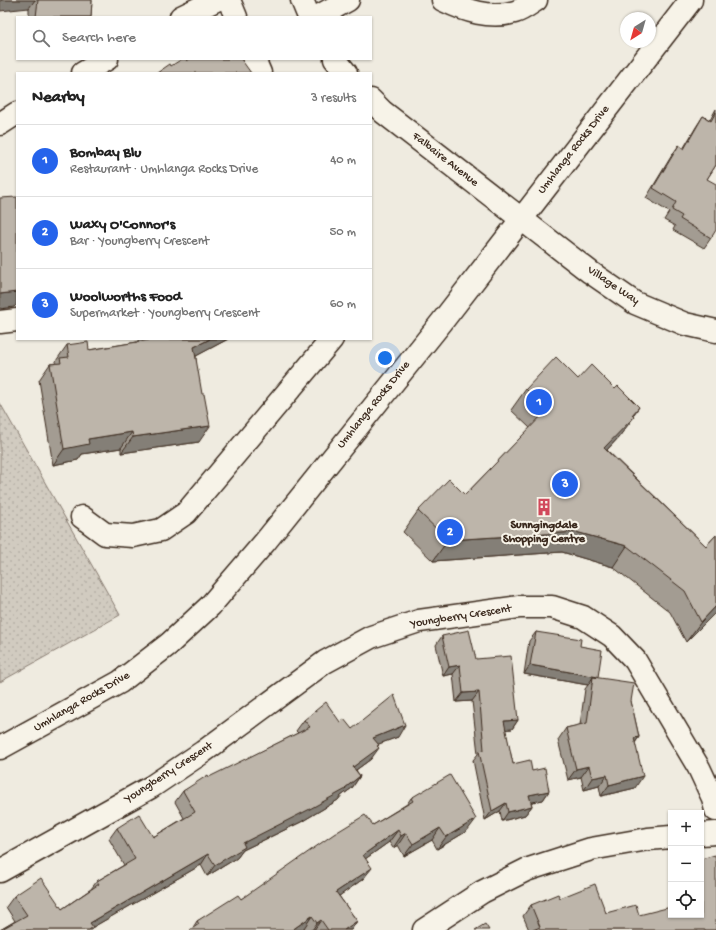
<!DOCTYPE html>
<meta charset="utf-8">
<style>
:root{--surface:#fff;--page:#f6f6f6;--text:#222;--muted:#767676;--line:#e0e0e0;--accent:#2563eb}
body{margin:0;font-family:"Gochi Hand",sans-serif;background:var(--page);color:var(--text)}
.controls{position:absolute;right:12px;bottom:12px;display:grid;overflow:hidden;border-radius:0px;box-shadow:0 1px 3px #0004}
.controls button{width:36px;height:36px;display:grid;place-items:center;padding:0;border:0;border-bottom:1px solid var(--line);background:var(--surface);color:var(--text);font:20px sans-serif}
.compass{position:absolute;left:620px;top:12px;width:36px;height:36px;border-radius:50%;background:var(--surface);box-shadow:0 1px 3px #0004;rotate:217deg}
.you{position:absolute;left:385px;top:358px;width:14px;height:14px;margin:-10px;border:3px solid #fff;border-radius:50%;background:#1a73e8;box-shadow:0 0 0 6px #1a73e833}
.badge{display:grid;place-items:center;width:26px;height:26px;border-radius:50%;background:var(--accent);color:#fff;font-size:13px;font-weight:700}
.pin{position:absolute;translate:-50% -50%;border:2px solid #fff;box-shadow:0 1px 4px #0006}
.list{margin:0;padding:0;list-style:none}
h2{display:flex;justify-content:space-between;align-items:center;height:52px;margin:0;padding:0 16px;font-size:17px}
h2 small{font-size:13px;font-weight:400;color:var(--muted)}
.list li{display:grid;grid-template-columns:26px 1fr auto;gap:12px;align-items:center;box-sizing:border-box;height:72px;padding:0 16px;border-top:1px solid var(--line)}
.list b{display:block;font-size:15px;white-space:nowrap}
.list p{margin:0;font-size:13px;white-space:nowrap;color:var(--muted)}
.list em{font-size:13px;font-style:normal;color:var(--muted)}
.icon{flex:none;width:22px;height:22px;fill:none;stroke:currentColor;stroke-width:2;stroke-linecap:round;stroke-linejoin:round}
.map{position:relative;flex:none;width:716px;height:930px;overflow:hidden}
.search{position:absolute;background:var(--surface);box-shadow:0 1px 3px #0004;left:16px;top:16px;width:356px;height:44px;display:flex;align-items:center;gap:10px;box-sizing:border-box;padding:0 14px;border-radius:0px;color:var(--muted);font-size:15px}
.panel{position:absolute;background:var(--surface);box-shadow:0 1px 3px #0004;left:16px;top:72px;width:356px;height:268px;border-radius:0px}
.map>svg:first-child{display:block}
.grass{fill:url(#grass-dots);stroke:#867a6f}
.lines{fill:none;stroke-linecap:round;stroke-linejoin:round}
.minor-casing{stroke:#3b2a1e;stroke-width:25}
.secondary-casing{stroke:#3b2a1e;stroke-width:25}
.minor{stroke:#f7f3e8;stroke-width:22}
.secondary{stroke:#f7f3e8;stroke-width:22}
.wall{fill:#a39c92;stroke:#3b2a1e}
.shaded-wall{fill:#847f77;stroke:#3b2a1e}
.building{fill:#bdb5aa;stroke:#3b2a1e}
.labels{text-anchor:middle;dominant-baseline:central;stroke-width:4;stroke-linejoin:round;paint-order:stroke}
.street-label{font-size:12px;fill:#3b2a1e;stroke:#f7f3e8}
.poi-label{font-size:12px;font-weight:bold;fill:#3b2a1e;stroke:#f7f3e8}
</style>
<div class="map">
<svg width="716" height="930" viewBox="0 0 716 930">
<defs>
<pattern id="grass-dots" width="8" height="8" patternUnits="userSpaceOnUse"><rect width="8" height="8" fill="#d1cbc0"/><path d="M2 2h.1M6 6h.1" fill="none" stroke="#b4aea5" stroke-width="1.8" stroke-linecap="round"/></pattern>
</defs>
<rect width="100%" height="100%" fill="#efebe0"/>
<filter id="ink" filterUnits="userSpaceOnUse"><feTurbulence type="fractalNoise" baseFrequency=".025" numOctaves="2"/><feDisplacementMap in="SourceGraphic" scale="8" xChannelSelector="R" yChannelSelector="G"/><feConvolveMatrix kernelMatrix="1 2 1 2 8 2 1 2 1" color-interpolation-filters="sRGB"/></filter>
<g filter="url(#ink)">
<path class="grass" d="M0,403L120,615L0,682Z"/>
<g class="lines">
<g class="minor-casing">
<g id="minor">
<path d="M229,0L236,17"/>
<path d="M302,0L309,17"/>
<path d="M443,0C466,11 489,19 515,12C522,10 530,4 536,0"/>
<path d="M181,17L216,0"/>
<path d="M317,17L348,0"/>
<path d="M254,59L260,73"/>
<path d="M335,59L346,73"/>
<path d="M83,73L107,59"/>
<path d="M371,100L383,112L590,272L635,303L685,324L716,331"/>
<path d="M0,124L17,113"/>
<path d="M0,322L17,320"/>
<path d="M82,517L105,534L133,536L161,530L186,513L332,339"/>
<path d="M701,834L716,833"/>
<path d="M0,871L151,787L203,752L325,662L371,637L419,621L519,607H552L583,617L612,636L635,660L699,768L713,798L716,810"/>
<path d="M424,930L482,892L526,870L591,849L648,839L671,837"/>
</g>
</g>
<g class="secondary-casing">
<path id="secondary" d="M0,748L120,682L169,644L210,606L265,542L441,323L691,0"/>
</g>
<use href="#minor" class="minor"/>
<use href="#secondary" class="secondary"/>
</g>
<g class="wall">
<path d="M0,0H92L91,17H29V8Z"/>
<path d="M716,109V165L707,179L711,238L704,248L673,230L675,226L664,220L669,212L646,198L672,155L679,145L683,149L696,127L703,116L710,120Z"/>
<path d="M139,339H228L196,356L199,442L121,453V448L82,454L78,460L53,465L39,380L50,364L56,363V361L67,345L89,350L137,342Z"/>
<path d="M578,379L633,416L619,437L607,450L706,546L716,535V612L686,642L670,612L613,567L562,552L433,561L403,532L418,511L465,495L530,428L511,410L526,389Z"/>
<path d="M536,632L580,646L598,677L597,678L631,701L639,737L635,743V788L601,796L599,786L584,790L581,777L568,780L558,740L566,728L580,725L585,689L588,685L524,674L529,641Z"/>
<path d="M442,636L476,659L518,720L512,729H505L513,764L532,771L549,791L543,800L531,802L532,806L525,815L502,821L500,811L485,820L473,760L478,754L472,701L456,702L453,674L443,676L436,645Z"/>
<path d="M304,720L340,722L352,729L398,737L378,744L377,747L371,759L356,770L360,776L352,788L341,796L338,800L301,822L243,850L237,858L207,876L201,865L93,927L91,930H0L15,921L6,907L14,896L62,909L91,889L97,881L124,865L109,839L117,828L153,837L184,818L175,802L183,791L298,733L296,731Z"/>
<path d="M411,798L467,831L437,849L432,840L404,856L398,845L393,848L389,842L365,859L363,879L339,896L357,921L351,930H305L304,928L192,929L197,921L241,899L373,825L407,804Z"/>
<path d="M560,898L606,913L639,915H701L716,930H529L523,916L531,905Z"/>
</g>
<g class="shaded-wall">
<path d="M0,0H35L29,8L0,11Z"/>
<path d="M17,292V304L14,307L0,309V294Z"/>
<path d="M210,339H228L183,363L194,347Z"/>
<path d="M639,407L628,423L634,417L619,437L590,468L604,448L632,415Z"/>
<path d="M210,426L199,442L121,453L133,437Z"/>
<path d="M132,432L121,448L82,454L78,460L53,465L64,449L88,439Z"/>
<path d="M576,532L627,546L613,567L562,552L433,561L448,540Z"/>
<path d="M716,606V612L686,642L701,622Z"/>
<path d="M460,665L453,674L443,676L449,667Z"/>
<path d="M530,665L598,677L592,685L593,677L588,685L524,674Z"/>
<path d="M479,692L472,701L456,702L463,693Z"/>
<path d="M518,720L512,729L498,730L504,721Z"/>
<path d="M405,725L398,737L365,749L373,738Z"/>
<path d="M639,737L631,748L634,738Z"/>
<path d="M379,745L374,751L379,748L371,759L345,778L353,767Z"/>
<path d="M589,766L581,777L568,780L576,769Z"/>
<path d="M607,775L599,786L584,790L592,778Z"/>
<path d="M360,776L352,788L341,796L338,800L301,822L243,850L237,858L207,876L215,865L243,843L345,788Z"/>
<path d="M643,776L635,788L601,796L609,785Z"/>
<path d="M549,791L543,800L523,804L529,795Z"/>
<path d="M506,803L500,811L485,820L492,811Z"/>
<path d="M532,806L525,815L502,821L508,812Z"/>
<path d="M476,819L467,831L437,849L446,837Z"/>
<path d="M440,828L432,840L404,856L413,844Z"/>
<path d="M398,830L389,842L354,867L363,855Z"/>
<path d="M406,833L398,845L393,848L401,836Z"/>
<path d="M208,854L201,865L88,930L90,923Z"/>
<path d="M372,868L363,879L328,904L336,892Z"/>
<path d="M312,916L304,928L301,930H292Z"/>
<path d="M321,920L314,930H312L317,923Z"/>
<path d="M357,921L351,930H344Z"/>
</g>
<g class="building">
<path d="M38,0H92L91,17H36Z"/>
<path d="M182,59H185L187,61L190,59H241L251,73H157L170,64L171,66Z"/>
<path d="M716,112V165L707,179L716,184V230L711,238L680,219L682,216L672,210L676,202L653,188L679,145L684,149L703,116L711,121Z"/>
<path d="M17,197V292L0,294V198Z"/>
<path d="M149,339H210L194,347L202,394H204L210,426L133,437L132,432L88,439L89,444L64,449L50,364L61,363L60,358L69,357L67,345L88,342L89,350L149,340Z"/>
<path d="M556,357L578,379L591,365L615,389L618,386L639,407L632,415L634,417L604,448L706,546L716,535V606L701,622L685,591L627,546L576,532L448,540L418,511L449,479L465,495L547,410L526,389Z"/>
<path d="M469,630L476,659L511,656L518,720L504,721L513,764L530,760L532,771L545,768L549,791L529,795L532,806L508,812L506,803L492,811L479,751L484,750L479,692L463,693L460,665L449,667L442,636Z"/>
<path d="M536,632L581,639L580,646L602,650L598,677L530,665Z"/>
<path d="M593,677L634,683L631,701L639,737L634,738L643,776L609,785L607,775L592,778L589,766L576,769L566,728L587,723Z"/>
<path d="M394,695L405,725L373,738L379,745L377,746L379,748L353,767L360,776L345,788L346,789L308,810L243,843L245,847L215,865L208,854L90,923L93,927L89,930H0L27,915L14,896L41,878L62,909L99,884L97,881L135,859L117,828L139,814L153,837L195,812L183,791L208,775L209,777L310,727L304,720L326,702L340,722L344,719L352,729Z"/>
<path d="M450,775L476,819L446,837L440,828L413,844L406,833L401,836L398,830L363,855L372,868L336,892L357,921L344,930H328L321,920L317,923L312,916L292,930H190L199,924L197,921L238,895L241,899L334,834L365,815L373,825L413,801L411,798Z"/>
<path d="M715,855L716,861V930H533L540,927L531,905L558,894L560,898L595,884L606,913L636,905L639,915L671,907V915H701V859Z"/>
<path d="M485,924L489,930H475Z"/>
</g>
</g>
<defs>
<g id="building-bare" transform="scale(1.38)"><path d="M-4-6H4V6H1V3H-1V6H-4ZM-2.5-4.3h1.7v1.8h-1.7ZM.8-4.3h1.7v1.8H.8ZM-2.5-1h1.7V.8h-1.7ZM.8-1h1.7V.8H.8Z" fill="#d1495b" stroke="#f7f3e8" stroke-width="2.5" paint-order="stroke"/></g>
</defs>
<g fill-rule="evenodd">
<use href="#building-bare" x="544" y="507"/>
</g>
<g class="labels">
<g class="street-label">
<text transform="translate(574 150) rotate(-52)">Umhlanga Rocks Drive</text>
<text transform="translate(445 160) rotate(38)">Falbaire Avenue</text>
<text transform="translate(613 286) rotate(34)">Village Way</text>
<text transform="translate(374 405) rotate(-51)">Umhlanga Rocks Drive</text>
<text transform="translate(461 617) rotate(-9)">Youngberry Crescent</text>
<text transform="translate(82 702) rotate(-30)">Umhlanga Rocks Drive</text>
<text transform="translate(169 773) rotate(-33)">Youngberry Crescent</text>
</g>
<g class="poi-label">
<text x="544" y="526">Sunngingdale<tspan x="544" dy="14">Shopping Centre</tspan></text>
</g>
</g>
</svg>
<div class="controls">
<button>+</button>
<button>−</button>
<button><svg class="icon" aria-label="locate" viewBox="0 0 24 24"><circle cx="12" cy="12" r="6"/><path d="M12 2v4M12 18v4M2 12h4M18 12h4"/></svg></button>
</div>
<svg class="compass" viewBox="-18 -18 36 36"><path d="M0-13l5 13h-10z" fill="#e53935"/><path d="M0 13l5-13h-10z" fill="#767676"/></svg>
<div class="you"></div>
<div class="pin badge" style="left:539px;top:402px">1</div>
<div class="pin badge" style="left:450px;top:532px">2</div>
<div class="pin badge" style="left:565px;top:484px">3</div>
<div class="search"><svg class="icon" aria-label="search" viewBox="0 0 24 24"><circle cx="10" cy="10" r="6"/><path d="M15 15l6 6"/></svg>Search here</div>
<section class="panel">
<h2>Nearby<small>3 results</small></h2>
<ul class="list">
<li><span class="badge">1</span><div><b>Bombay Blu</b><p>Restaurant · Umhlanga Rocks Drive</p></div><em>40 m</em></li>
<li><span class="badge">2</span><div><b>Waxy O'Connor's</b><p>Bar · Youngberry Crescent</p></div><em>50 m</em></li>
<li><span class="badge">3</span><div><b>Woolworths Food</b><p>Supermarket · Youngberry Crescent</p></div><em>60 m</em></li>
</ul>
</section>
</div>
